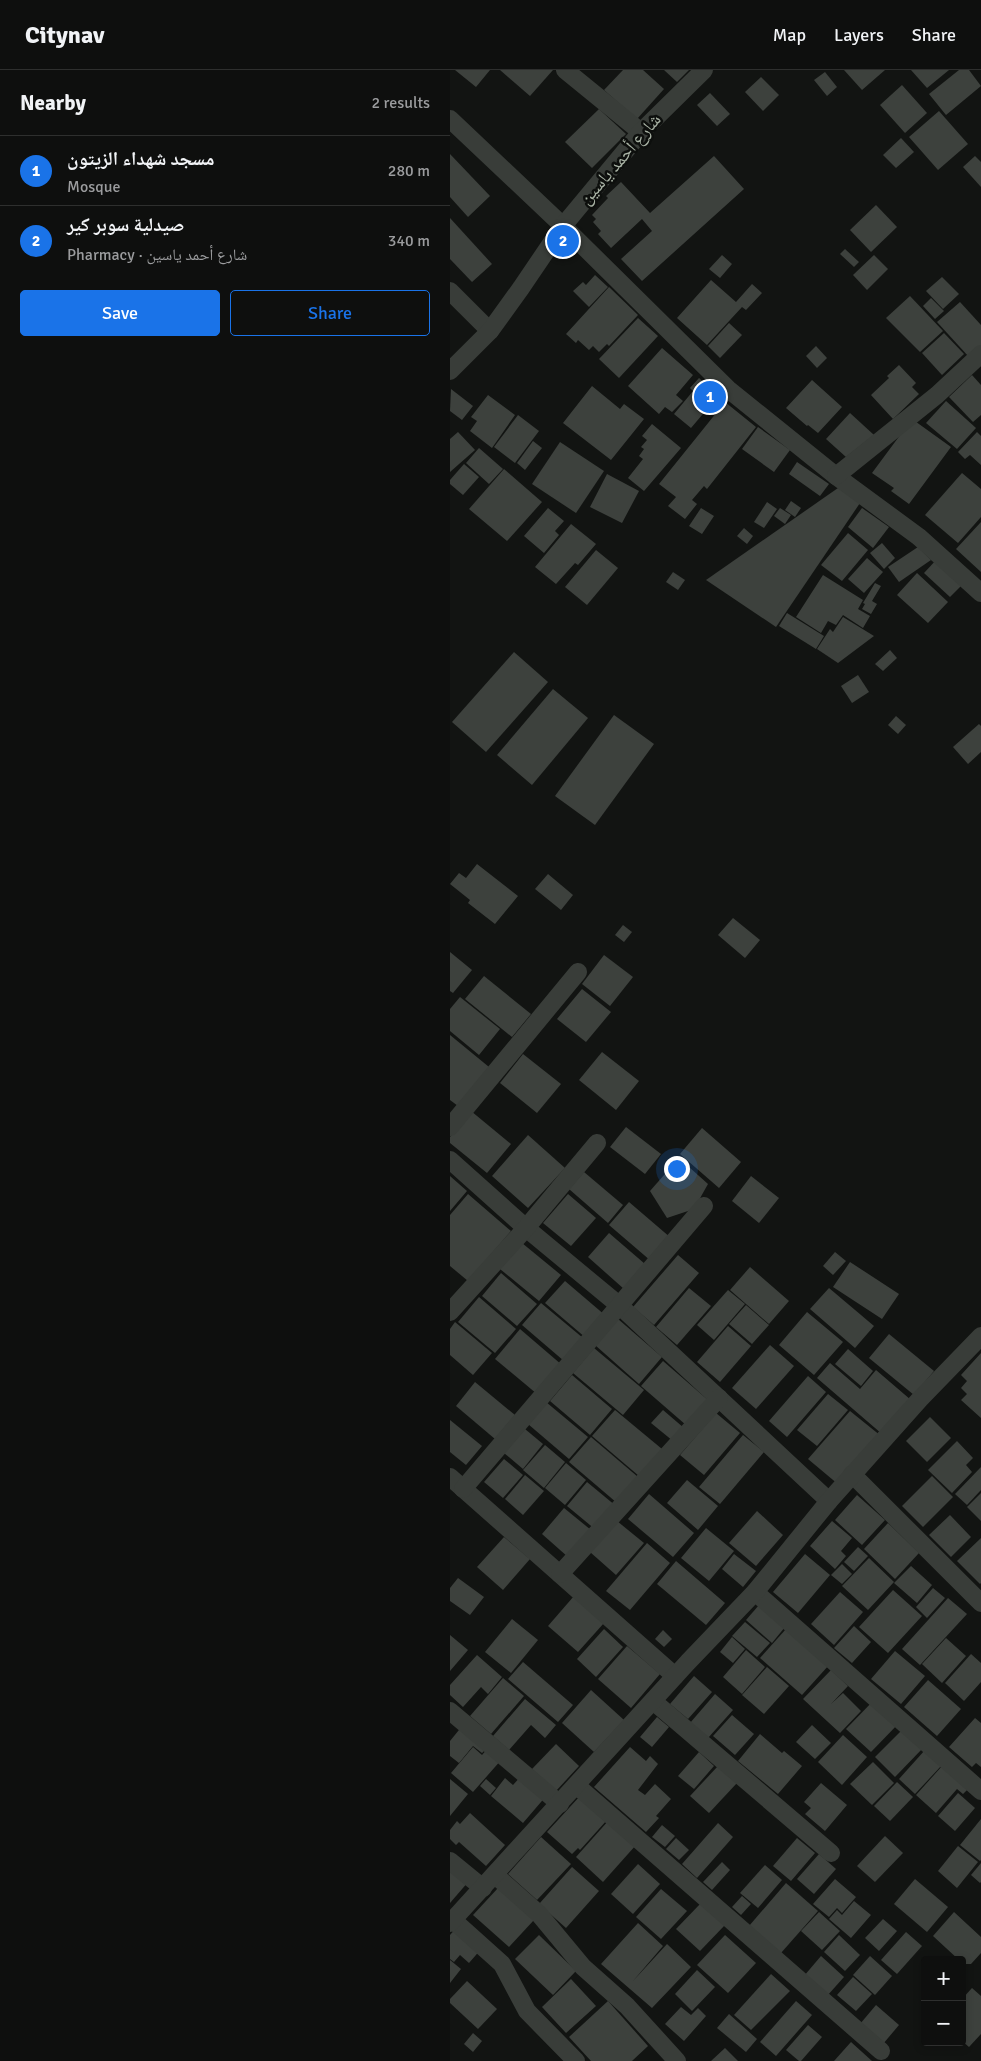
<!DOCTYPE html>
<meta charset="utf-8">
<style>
:root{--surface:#0e0f0e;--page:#171817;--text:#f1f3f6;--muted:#9b9c9e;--line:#2e2f2e;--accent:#1a73e8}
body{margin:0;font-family:Signika,"Noto Naskh Arabic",sans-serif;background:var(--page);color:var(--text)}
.controls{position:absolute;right:15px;bottom:15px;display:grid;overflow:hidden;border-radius:5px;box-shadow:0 2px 8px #0003}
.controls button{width:45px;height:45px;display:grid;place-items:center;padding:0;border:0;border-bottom:1px solid var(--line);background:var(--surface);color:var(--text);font:25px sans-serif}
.you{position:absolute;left:226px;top:1098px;width:18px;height:18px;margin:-12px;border:4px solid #fff;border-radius:50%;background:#1a73e8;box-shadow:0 0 0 8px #1a73e833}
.badge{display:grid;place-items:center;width:32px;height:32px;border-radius:50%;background:var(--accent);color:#fff;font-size:16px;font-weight:700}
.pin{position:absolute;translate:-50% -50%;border:2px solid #fff;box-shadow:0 1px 5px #0006}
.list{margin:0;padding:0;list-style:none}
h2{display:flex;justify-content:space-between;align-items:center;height:65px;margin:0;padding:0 20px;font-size:21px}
h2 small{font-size:16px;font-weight:400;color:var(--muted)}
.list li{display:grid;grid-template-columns:32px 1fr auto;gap:15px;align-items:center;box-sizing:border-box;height:70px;padding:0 20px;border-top:1px solid var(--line)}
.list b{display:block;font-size:19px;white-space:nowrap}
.list p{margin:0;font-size:16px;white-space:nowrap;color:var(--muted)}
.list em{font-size:16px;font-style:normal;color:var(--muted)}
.actions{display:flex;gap:10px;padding:15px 20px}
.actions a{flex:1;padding:11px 0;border:1px solid var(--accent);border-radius:5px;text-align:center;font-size:18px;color:var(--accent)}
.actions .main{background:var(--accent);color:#fff}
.map{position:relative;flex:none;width:531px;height:1991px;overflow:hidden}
header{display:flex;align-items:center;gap:30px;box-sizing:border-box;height:70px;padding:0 25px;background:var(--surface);border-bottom:1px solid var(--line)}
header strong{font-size:24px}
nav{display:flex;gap:28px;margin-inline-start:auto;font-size:18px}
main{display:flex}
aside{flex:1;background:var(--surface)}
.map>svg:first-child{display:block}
.building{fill:#3d413d}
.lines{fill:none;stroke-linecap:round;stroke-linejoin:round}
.minor{stroke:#393d39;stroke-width:18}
.labels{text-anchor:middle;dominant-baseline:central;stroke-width:5;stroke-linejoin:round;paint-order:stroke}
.street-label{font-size:18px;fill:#a9b3a5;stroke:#0d0f0d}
</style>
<header>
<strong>Citynav</strong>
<nav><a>Map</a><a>Layers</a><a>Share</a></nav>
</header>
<main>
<aside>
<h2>Nearby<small>2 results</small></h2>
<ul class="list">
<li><span class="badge">1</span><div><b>مسجد شهداء الزيتون</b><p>Mosque</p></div><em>280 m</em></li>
<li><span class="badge">2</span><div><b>صيدلية سوبر كير</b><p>Pharmacy · شارع أحمد ياسين</p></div><em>340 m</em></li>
</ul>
<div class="actions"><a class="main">Save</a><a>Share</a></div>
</aside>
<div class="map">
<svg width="531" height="1991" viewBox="0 0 531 1991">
<rect width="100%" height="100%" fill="#121412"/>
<g class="building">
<path d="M5,0H40L26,17Z"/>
<path d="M50,0H103L80,26Z"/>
<path d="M173,0H193L214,19L187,49L154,20Z"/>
<path d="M214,0H239L227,12Z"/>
<path d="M394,0H435L412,20Z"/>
<path d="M461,0H499L477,18Z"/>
<path d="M509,0H519L531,16L496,45L479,24Z"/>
<path d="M375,2L387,17L377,26L364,10Z"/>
<path d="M311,7L329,25L313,41L295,22Z"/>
<path d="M452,15L477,43L455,63L430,35Z"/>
<path d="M260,23L280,44L267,56L247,35Z"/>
<path d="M149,39L176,64L142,98L115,72Z"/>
<path d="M489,41L518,74L488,100L459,67Z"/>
<path d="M451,68L464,82L446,98L433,85Z"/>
<path d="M0,84L40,126L18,147L0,127Z"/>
<path d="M264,86L294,119L192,211L171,189L202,161L192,149L161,178L148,164L151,161L143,152L146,149L142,145L158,128L156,126L171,112L200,143Z"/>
<path d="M525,86L531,92V117L513,97Z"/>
<path d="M426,135L447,157L421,182L400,160Z"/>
<path d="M0,148L42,194L22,212L0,189Z"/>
<path d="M395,179L409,192L404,197L390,184Z"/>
<path d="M272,185L282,194L270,208L259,199Z"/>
<path d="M424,185L438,199L417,220L403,205Z"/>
<path d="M145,205L158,217L139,237L123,221L133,212L136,215Z"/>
<path d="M492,207L509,224L493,239L476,221Z"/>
<path d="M261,210L286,232L302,214L312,223L296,240L292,237L257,275L227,248Z"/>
<path d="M159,217L188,245L159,276L157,274L149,282L143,276L139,280L128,270L126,273L116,264Z"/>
<path d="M460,226L493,261L470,282L436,248Z"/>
<path d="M481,228L494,241L485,249L473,236Z"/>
<path d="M510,232L531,255V277L519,287L487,252Z"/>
<path d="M188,248L208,266L169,308L149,289Z"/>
<path d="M279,253L292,265L270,288L258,276Z"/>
<path d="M494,263L514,284L492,305L472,283Z"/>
<path d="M366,276L377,288L367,298L356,286Z"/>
<path d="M212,278L243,305L226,325L233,331L222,342L215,337L209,344L178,316Z"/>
<path d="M449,295L466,313L462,317L469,324L443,349L421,325L439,308L437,306Z"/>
<path d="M522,305L531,315V345L523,352L499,327Z"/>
<path d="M249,308L269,325L241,358L224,344L243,321L240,318Z"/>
<path d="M362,310L392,337L368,363L358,355L357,356L336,338Z"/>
<path d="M142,316L170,339L174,334L194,349L161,390L113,353Z"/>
<path d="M1,319L23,336L12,350L0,341Z"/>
<path d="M38,325L65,345L42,378L20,361L27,351L21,347Z"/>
<path d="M496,331L526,358L507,379L476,353Z"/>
<path d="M275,332L306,357L257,419L254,416L242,430L247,434L235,449L218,436L226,427L209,414Z"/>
<path d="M400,343L424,365L396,387L376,369Z"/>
<path d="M68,345L89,361L65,393L44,377Z"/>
<path d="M462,349L501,377L459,434L441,421L444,418L422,403Z"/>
<path d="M202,354L231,378L194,421L178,408L193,389L189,386L194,379L191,377L197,370L192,366Z"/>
<path d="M308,357L340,380L324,402L292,379Z"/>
<path d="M8,362L25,380L0,402V369Z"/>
<path d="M527,362L531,366V395L520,385L515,389L508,382Z"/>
<path d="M83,371L92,378L75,400L67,393Z"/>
<path d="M110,372L154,401L126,443L82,414Z"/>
<path d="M29,378L53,399L39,414L16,393Z"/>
<path d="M347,392L379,414L370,426L339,404Z"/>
<path d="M14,394L29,407L13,425L0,414V410Z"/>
<path d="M54,399L92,432L57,471L19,439Z"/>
<path d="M512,403L531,419V447L508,473L475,445Z"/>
<path d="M157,404L189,421L172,453L140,437Z"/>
<path d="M388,418L410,433L326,557L256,510Z"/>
<path d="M341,431L351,438L345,447L335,440Z"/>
<path d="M317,432L327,439L314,458L304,452Z"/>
<path d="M98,438L114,451L105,461L109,465L94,483L74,466Z"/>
<path d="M251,438L264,446L252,464L239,456Z"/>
<path d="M330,438L341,445L335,454L324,446Z"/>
<path d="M412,438L439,457L423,478L398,457Z"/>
<path d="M531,452V502L506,479Z"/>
<path d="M121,454L146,474L128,495L125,493L106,514L85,497Z"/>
<path d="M294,458L303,466L297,474L287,466Z"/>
<path d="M398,463L418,480L392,511L371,495Z"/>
<path d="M432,473L445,488L434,499L420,483Z"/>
<path d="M468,477L481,490L449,512L438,497Z"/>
<path d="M146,480L168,498L137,535L115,517Z"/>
<path d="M417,488L433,502L414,523L398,509Z"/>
<path d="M488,488L515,512L500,527L474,503Z"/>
<path d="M223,502L235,510L228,520L216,512Z"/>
<path d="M467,503L498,532L478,553L447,525Z"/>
<path d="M373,505L413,530L408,539L420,546L413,558L393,545L386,555L378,551L371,563L346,547Z"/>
<path d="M425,513L431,516L422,531L427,534L421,544L412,539L415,534L413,533Z"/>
<path d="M337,543L374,566L366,579L329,556Z"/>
<path d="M393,547L424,566L388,593L367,579L380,559L383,562Z"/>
<path d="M440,580L447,588L433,601L425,594Z"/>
<path d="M64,582L98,612L36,682L2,652Z"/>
<path d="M408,605L419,622L402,633L391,616Z"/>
<path d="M103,619L138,648L82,715L47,685Z"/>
<path d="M164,645L204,674L145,755L105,726Z"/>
<path d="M446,646L456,655L448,664L438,655Z"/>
<path d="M529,654L531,656V682L518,694L503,677Z"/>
<path d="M27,794L68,826L45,854L18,833L20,830L0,814L9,803L16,808Z"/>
<path d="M98,804L123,825L111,840L85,819Z"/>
<path d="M283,848L310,870L295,888L268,865Z"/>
<path d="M173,855L182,862L174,872L165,865Z"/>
<path d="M0,882L22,900L3,923L0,921Z"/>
<path d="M154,885L183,907L160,936L132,914Z"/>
<path d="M34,906L81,944L62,967L15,929Z"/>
<path d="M132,919L161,942L136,972L107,949Z"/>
<path d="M10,927L50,959L29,985L0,961V939Z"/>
<path d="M0,965L39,997L8,1036L0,1030Z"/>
<path d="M152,982L189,1011L166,1040L129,1010Z"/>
<path d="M73,984L111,1014L87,1043L50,1013Z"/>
<path d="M21,1041L61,1074L37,1103L0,1073V1067Z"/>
<path d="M176,1057L211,1084L195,1104L160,1077Z"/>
<path d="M252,1058L291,1092L269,1118L230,1084Z"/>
<path d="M78,1065L115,1098L78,1138L42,1106Z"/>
<path d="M229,1088L258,1114L244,1139L217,1148L200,1121Z"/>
<path d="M134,1102L173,1135L158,1153L119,1119Z"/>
<path d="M0,1106L17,1121L0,1141Z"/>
<path d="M301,1106L329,1128L309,1153L282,1131Z"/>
<path d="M18,1124L61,1161L18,1211L0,1196V1145Z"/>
<path d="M118,1124L146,1148L121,1176L93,1153Z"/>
<path d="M179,1132L221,1168L201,1191L159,1155Z"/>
<path d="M159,1163L195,1194L174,1219L138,1187Z"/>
<path d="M72,1173L111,1205L89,1231L50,1199Z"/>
<path d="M385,1182L396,1191L383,1205L373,1196Z"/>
<path d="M228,1185L249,1203L204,1255L183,1237Z"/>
<path d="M400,1192L449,1224L432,1249L383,1217Z"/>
<path d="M300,1197L339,1231L319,1254L280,1220Z"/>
<path d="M51,1203L87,1234L67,1256L32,1226Z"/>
<path d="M115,1211L156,1246L136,1268L95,1233Z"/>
<path d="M239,1218L261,1236L227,1275L206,1257Z"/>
<path d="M379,1218L424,1256L405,1278L360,1239Z"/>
<path d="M278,1220L295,1234L264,1270L247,1255Z"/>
<path d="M29,1227L66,1259L45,1283L8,1252Z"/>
<path d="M91,1233L133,1268L114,1291L72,1255Z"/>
<path d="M296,1235L319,1255L302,1274L279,1254Z"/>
<path d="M357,1242L393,1272L364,1305L329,1275Z"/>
<path d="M168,1249L212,1287L189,1314L145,1275Z"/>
<path d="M5,1252L42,1283L23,1305L0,1285V1259Z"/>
<path d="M278,1256L301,1276L270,1312L247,1292Z"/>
<path d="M70,1259L112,1295L87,1324L45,1289Z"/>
<path d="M439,1264L484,1301L464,1325L419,1288Z"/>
<path d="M320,1275L344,1296L306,1339L282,1318Z"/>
<path d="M144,1278L194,1320L173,1345L123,1303Z"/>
<path d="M398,1279L423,1301L411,1316L385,1294Z"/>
<path d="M531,1283V1348L511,1330L517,1324L511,1318L517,1311L511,1305Z"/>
<path d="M213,1291L258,1330L236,1355L191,1316Z"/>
<path d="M380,1293L410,1319L426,1300L461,1330L432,1364L367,1308Z"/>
<path d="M122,1305L162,1339L140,1365L100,1331Z"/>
<path d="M358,1306L376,1322L337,1367L319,1351Z"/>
<path d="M25,1312L65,1345L45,1369L6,1336Z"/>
<path d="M378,1324L398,1340L367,1376L347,1360Z"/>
<path d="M96,1332L138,1367L119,1389L78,1354Z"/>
<path d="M165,1340L212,1379L189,1406L142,1366Z"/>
<path d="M213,1340L234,1358L223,1371L201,1353Z"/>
<path d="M400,1341L431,1366L389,1415L358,1389Z"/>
<path d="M266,1343L290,1363L254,1405L230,1385Z"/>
<path d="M480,1347L501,1368L477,1392L456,1371Z"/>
<path d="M0,1350L32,1376L16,1395L0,1382Z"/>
<path d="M75,1359L93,1374L73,1399L54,1383Z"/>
<path d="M293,1365L314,1382L270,1434L249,1417Z"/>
<path d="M141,1367L188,1407L167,1433L119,1392Z"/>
<path d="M507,1371L523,1388L516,1395L522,1402L502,1423L478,1400Z"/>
<path d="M95,1375L115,1392L94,1418L73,1400Z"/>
<path d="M54,1389L73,1405L53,1428L34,1412Z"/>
<path d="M116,1393L136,1410L115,1435L95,1418Z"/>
<path d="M531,1397V1420L517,1435L505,1424Z"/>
<path d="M75,1405L94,1421L73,1445L55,1429Z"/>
<path d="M482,1406L503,1427L473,1457L452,1436Z"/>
<path d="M237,1410L268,1436L248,1460L217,1433Z"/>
<path d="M137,1412L166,1436L146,1460L117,1436Z"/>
<path d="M531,1423V1451L517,1437Z"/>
<path d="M199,1424L244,1463L223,1487L178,1449Z"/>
<path d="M407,1425L435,1450L412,1475L385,1450Z"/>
<path d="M114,1438L141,1460L118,1487L92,1464Z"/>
<path d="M307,1441L333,1465L306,1496L279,1473Z"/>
<path d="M500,1445L521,1467L501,1487L479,1465Z"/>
<path d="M167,1451L194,1473L166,1505L140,1482Z"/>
<path d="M382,1451L402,1468L391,1481L396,1486L385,1499L360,1476Z"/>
<path d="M438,1453L469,1483L445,1509L414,1479Z"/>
<path d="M256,1458L284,1481L259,1511L231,1488Z"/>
<path d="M54,1467L80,1489L53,1520L27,1497Z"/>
<path d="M531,1468V1513L530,1514L507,1491Z"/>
<path d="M197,1473L220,1493L180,1540L156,1521Z"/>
<path d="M408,1477L418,1486L404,1501L394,1492Z"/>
<path d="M284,1484L306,1501L293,1517L272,1499Z"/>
<path d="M355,1484L380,1505L348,1543L323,1522Z"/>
<path d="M419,1488L444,1512L418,1540L392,1516Z"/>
<path d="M226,1491L275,1533L256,1555L207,1514Z"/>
<path d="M392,1494L402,1504L392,1514L381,1505Z"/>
<path d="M461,1496L482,1515L467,1533L444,1513Z"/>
<path d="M8,1508L34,1527L20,1545L0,1531V1518Z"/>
<path d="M483,1518L495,1528L477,1548L466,1537Z"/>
<path d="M443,1520L472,1546L438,1583L409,1557Z"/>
<path d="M390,1522L413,1542L384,1575L361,1554Z"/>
<path d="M124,1526L154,1553L128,1582L98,1556Z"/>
<path d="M498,1528L517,1544L470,1595L452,1579Z"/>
<path d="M309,1535L335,1557L322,1573L296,1550Z"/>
<path d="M62,1549L88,1570L61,1603L35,1582Z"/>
<path d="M295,1552L320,1573L307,1587L282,1566Z"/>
<path d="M404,1556L421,1572L402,1593L384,1578Z"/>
<path d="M154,1559L173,1577L146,1607L127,1589Z"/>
<path d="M336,1559L379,1595L352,1625L310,1588Z"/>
<path d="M213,1560L222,1569L214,1577L205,1569Z"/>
<path d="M0,1565L18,1580L0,1601Z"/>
<path d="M282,1567L295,1579L283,1593L270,1582Z"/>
<path d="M496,1568L516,1586L492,1613L472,1594Z"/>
<path d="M177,1576L210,1604L181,1638L148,1609Z"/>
<path d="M296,1580L315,1597L292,1624L273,1607Z"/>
<path d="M445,1581L475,1606L451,1634L421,1609Z"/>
<path d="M521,1584L531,1593V1612L514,1631L495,1613Z"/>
<path d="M27,1585L52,1607L38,1624L31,1617L13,1637L0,1625V1615Z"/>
<path d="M73,1592L123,1635L108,1652L58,1609Z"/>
<path d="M317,1597L339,1616L314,1644L292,1625Z"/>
<path d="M381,1600L398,1616L381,1634L393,1623L411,1641L390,1663L353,1629Z"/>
<path d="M244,1606L262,1622L238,1649L220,1634Z"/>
<path d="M53,1608L74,1626L41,1664L20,1646Z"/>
<path d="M478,1610L511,1639L487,1666L454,1637Z"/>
<path d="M141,1620L174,1650L144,1682L112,1653Z"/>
<path d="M265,1624L283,1640L258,1668L240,1653Z"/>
<path d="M75,1629L106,1655L95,1668L81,1655L59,1680L43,1666Z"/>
<path d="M425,1629L450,1652L421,1682L396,1659Z"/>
<path d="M282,1645L304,1664L285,1685L263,1666Z"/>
<path d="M207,1647L219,1657L202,1677L190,1667Z"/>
<path d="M525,1648L531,1653V1697L526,1693L522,1697L499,1677Z"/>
<path d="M13,1655L38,1677L32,1683L23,1676L9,1693L0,1686V1671Z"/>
<path d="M362,1655L381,1673L365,1689L346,1672Z"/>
<path d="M453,1659L473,1678L445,1707L425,1687Z"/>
<path d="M310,1664L332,1683L334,1681L352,1696L328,1724L288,1691Z"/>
<path d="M393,1665L417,1687L392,1715L368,1692Z"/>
<path d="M106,1674L129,1696L106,1721L82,1699Z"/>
<path d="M23,1677L32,1685L39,1677L52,1689L23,1722L1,1703Z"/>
<path d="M180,1677L196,1691L200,1686L208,1694L188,1720L195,1725L205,1714L221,1729L206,1746L209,1748L196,1762L144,1717Z"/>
<path d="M475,1680L492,1695L465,1724L449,1709Z"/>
<path d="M249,1682L264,1696L244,1719L228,1706Z"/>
<path d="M423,1692L444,1713L422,1735L400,1714Z"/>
<path d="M493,1695L519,1718L513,1724L507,1719L486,1743L466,1725Z"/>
<path d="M268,1696L287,1713L259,1743L240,1726Z"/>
<path d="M72,1705L97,1725L73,1753L41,1726L55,1708L63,1715Z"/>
<path d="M0,1709L18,1724L0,1746Z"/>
<path d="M36,1709L46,1718L40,1725L30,1716Z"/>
<path d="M447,1712L463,1727L440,1751L424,1736Z"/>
<path d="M371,1713L397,1735L375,1761L355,1744L361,1738L354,1732Z"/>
<path d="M508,1723L525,1738L505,1761L488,1746Z"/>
<path d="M130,1726L157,1750L130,1780L128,1778L122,1784L97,1762Z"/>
<path d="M20,1743L55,1775L36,1796L9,1772L6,1775L0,1769V1760L7,1751L10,1754Z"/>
<path d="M531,1749V1790L530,1791L510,1775Z"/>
<path d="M159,1750L186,1775L153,1812L126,1787Z"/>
<path d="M268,1753L283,1767L247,1808L232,1794Z"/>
<path d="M212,1755L225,1766L215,1777L202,1767Z"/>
<path d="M435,1766L453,1783L425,1812L407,1796Z"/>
<path d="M91,1767L121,1794L87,1830L58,1804Z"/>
<path d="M226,1768L239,1780L229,1790L216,1779Z"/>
<path d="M347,1768L365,1783L341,1811L323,1796Z"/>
<path d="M508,1776L528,1792L507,1818L488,1801Z"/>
<path d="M369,1784L386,1799L364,1824L347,1809Z"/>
<path d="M272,1792L280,1800L262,1820L253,1812Z"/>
<path d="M531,1793V1812L530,1813L521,1805Z"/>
<path d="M0,1794L19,1811L0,1833Z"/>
<path d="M188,1794L210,1814L183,1844L161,1824Z"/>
<path d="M315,1795L332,1810L308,1838L290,1823Z"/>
<path d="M122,1797L149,1821L116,1858L89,1834Z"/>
<path d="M385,1809L406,1827L392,1843L387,1838L379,1847L363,1834Z"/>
<path d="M465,1809L498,1837L477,1862L444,1834Z"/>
<path d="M336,1813L368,1841L331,1883L299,1856Z"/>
<path d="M48,1818L84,1850L59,1877L23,1845Z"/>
<path d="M211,1819L237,1841L211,1869L186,1847Z"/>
<path d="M292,1826L301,1834L291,1845L282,1837Z"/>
<path d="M404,1831L421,1845L401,1868L379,1849L387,1840L392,1845Z"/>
<path d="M251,1833L275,1855L250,1881L226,1859Z"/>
<path d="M369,1842L390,1861L372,1880L351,1861Z"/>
<path d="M504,1842L531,1867V1883L521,1894H514L512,1890H509L483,1866Z"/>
<path d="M433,1849L447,1861L429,1881L415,1868Z"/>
<path d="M188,1853L213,1876L183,1911L217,1874L241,1897L202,1938L151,1894Z"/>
<path d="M8,1856L32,1878L19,1893L10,1885L4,1892L0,1889V1865Z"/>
<path d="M456,1862L472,1876L447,1904L431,1890Z"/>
<path d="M89,1865L126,1901L103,1925L65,1889Z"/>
<path d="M275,1865L306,1893L278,1923L247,1895Z"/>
<path d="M389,1865L410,1885L395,1901L374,1882Z"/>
<path d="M371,1886L394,1907L377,1926L354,1906Z"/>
<path d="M420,1886L442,1906L425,1925L403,1905Z"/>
<path d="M0,1890L11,1899L0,1913Z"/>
<path d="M247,1900L265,1917L242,1941L225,1924Z"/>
<path d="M321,1904L340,1921L301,1960L284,1945Z"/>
<path d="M403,1907L422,1924L406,1941L387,1925Z"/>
<path d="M121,1909L146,1936L116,1963L92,1937Z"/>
<path d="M17,1911L47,1939L28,1959L0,1933V1929Z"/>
<path d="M522,1918L531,1926V1964L519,1977L512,1971V1929Z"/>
<path d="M158,1931L198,1976L182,1991H141L119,1967Z"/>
<path d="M346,1931L362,1945L326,1986L310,1972Z"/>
<path d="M426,1935L449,1955L433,1974L410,1954Z"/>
<path d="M231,1937L241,1945L248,1938L256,1946L234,1971L215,1954Z"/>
<path d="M279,1944L307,1969L296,1982L267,1958Z"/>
<path d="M358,1955L372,1967L351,1991H349L336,1980Z"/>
<path d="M23,1963L32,1971L23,1982L14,1974Z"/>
<path d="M401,1972L422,1991H384Z"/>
<path d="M275,1978L288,1991H261Z"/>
</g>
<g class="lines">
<g class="minor">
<path d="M115,0L191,62"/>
<path d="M0,49L113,156L278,319L386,406L469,467L531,523"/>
<path d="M0,221L40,261"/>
<path d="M0,301L40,261L71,218L113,156L191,62L254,0"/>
<path d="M386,406L487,325L531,284"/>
<path d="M0,1057L128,902"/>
<path d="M0,1090L76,1158L170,1236L379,1431"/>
<path d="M0,1242L76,1158L147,1073"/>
<path d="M402,1404L531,1533"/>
<path d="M0,1407L225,1606"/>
<path d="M13,1419L254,1136"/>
<path d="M110,1504L269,1328"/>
<path d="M305,1522L531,1721"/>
<path d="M203,1631L381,1783"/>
<path d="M0,1641L110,1734"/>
<path d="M127,1716L431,1981"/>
<path d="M0,1791L33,1818"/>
<path d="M45,1805L89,1844L133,1897L177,1936L227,1991"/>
<path d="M3,1850L52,1894L77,1941L126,1991"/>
<path d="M0,1853L238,1592L305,1522L379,1431L470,1329L531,1266"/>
</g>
</g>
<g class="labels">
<g class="street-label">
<text transform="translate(170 89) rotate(-49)">شارع أحمد ياسين</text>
</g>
</g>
</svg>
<div class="controls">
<button>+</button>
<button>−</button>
</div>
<div class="you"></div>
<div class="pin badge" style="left:260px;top:327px">1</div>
<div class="pin badge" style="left:113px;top:171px">2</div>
</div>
</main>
